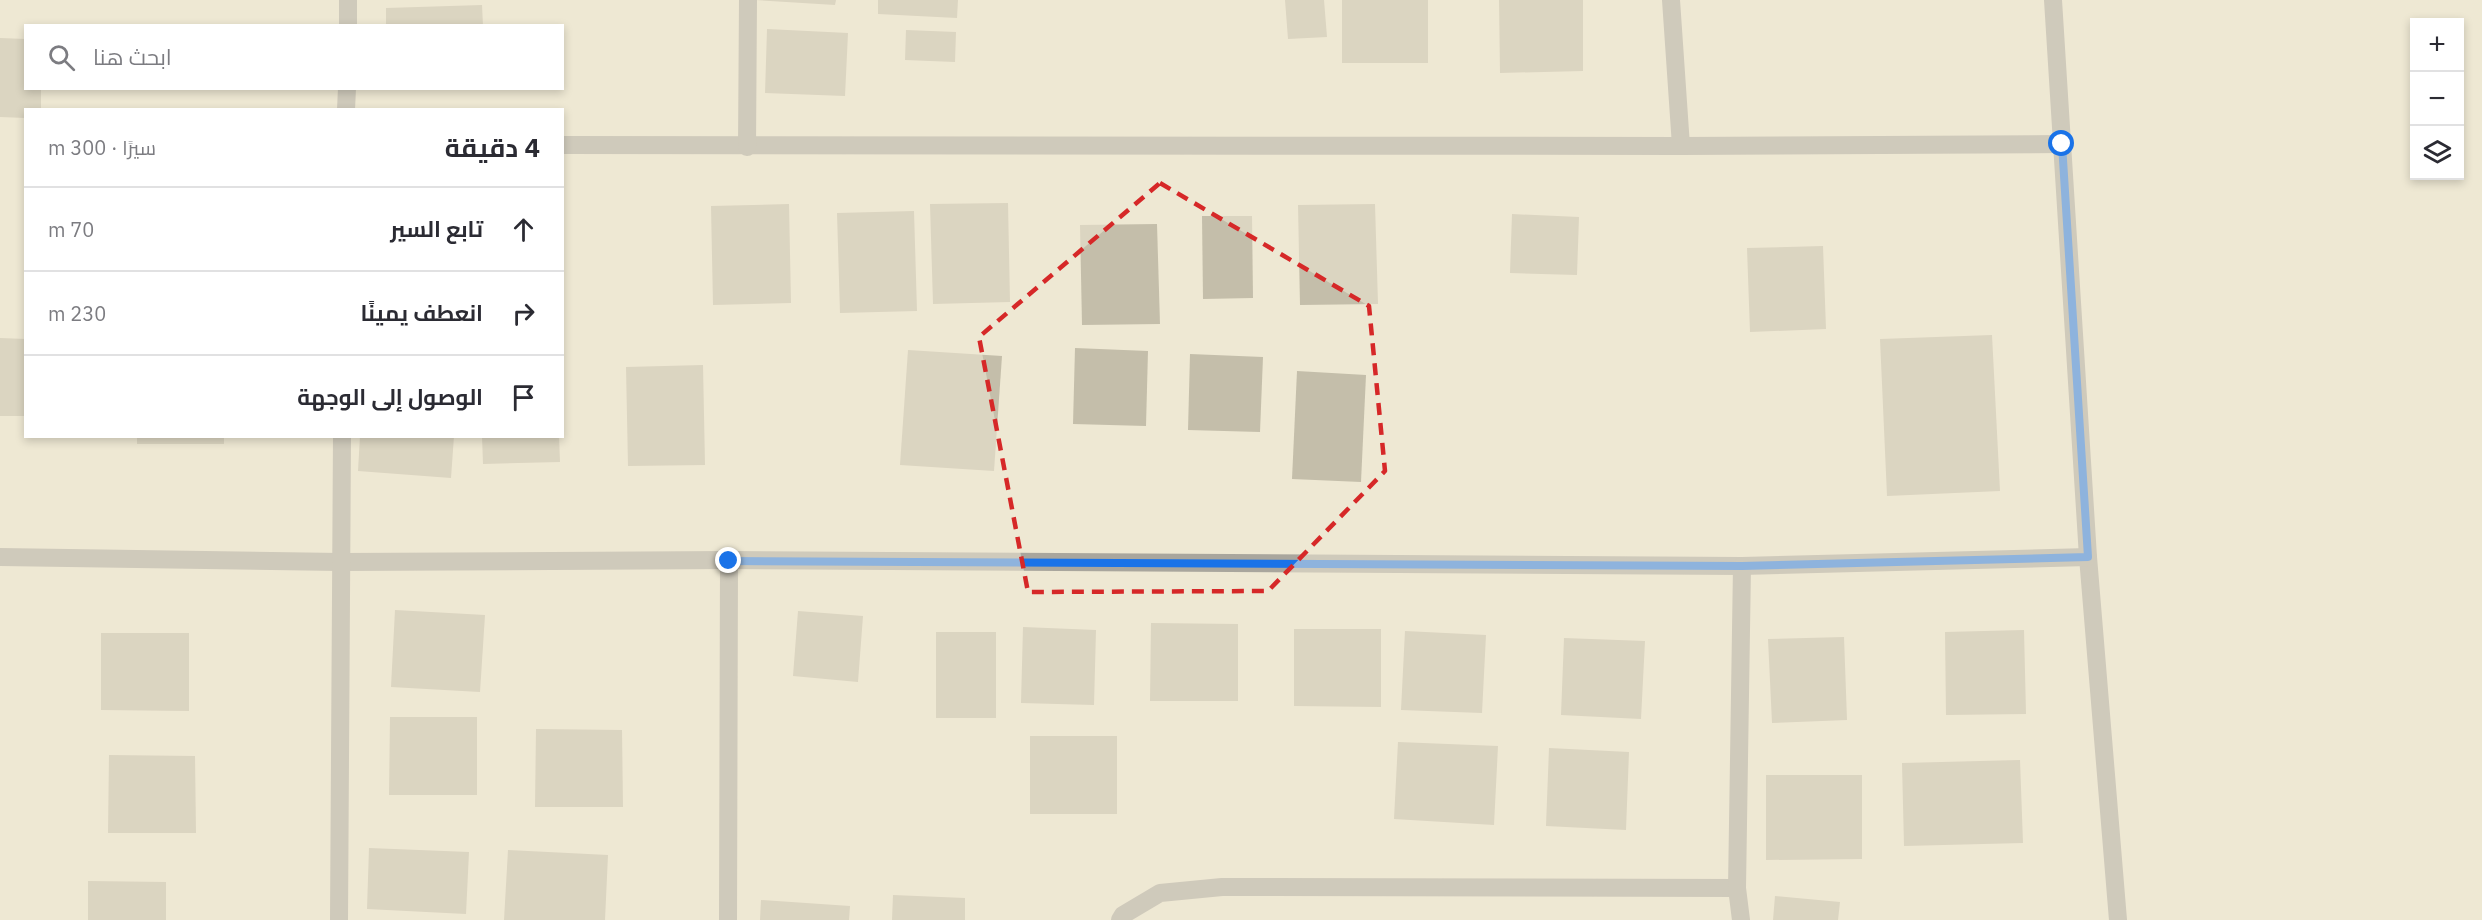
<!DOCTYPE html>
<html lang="ar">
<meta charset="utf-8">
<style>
:root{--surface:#fff;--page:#f2f2f3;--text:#2b2b33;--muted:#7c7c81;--line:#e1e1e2}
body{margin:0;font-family:"IBM Plex Sans",Cairo,sans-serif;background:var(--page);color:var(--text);direction:rtl}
.controls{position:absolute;right:18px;top:18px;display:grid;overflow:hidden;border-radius:0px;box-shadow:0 3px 9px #0003}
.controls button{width:54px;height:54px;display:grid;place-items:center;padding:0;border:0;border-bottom:2px solid var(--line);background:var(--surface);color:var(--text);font:30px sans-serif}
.stop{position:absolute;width:18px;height:18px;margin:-14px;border:4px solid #1a73e8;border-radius:50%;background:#fff}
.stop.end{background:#1a73e8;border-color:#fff;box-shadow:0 2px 6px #0008}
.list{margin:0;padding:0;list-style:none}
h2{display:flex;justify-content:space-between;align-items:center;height:78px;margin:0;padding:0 24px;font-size:26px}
h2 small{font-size:20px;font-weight:400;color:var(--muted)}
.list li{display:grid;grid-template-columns:39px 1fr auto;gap:18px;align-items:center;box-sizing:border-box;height:84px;padding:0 24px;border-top:2px solid var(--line)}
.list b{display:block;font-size:22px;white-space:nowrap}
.list em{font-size:20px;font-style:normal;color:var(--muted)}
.icon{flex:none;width:33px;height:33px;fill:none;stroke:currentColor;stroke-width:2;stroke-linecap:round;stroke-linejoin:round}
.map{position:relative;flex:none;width:2482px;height:920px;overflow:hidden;direction:ltr}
.search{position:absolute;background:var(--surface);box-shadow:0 3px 9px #0003;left:24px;top:24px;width:540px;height:66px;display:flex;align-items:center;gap:15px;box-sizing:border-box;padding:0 21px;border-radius:0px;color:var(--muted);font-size:22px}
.panel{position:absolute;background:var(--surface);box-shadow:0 3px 9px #0003;left:24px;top:108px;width:540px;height:330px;border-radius:0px;direction:rtl}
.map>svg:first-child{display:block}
.building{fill:#c4beaa}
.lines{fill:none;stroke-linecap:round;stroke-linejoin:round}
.minor{stroke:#a9a69d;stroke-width:18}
.route{stroke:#1a73e8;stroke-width:8}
.marked{fill:none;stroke:#d62828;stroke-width:4.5;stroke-dasharray:12 8;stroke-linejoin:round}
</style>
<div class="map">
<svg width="2482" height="920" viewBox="0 0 2482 920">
<rect width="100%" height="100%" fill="#eee8d3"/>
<g class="building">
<path d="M755,0H836L835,5Z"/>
<path d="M878,0H958L957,18L878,14Z"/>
<path d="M1285,0H1324L1327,37L1288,39Z"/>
<rect x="1342" y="0" width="86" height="63"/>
<path d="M1499,0H1583V71L1500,73Z"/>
<path d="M482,5L483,26H386V8Z"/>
<path d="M767,29L848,33L845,96L765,93Z"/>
<path d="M906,30L956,32L955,62L905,60Z"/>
<path d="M0,38L26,39V88H41V110H26V118L0,117Z"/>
<path d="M1008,203L1010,302L933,304L930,204Z"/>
<path d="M789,204L791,303L713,305L711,206Z"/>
<path d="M1375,204L1378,304L1300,305L1298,205Z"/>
<path d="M914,211L917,311L840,313L837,213Z"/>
<path d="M1512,214L1579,217L1577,275L1510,273Z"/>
<path d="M1202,216H1252L1253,298L1203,299Z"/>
<path d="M1157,224L1160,324L1082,325L1080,225Z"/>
<path d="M1823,246L1826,329L1750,332L1747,248Z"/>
<path d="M1992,335L2000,491L1887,496L1880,339Z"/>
<path d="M0,338L26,339V416H0Z"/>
<path d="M1075,348L1148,351L1146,426L1073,424Z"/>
<path d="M908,350L1002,356L994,471L900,465Z"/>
<path d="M1190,354L1263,357L1260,432L1188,430Z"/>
<path d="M703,365L705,465L628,466L626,367Z"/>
<path d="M1297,371L1366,375L1361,482L1292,479Z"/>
<rect x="137" y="436" width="87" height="8"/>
<path d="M360,436H454L451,478L358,471Z"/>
<path d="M482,436H559L560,462L483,464Z"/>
<path d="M395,610L485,615L480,692L391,687Z"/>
<path d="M798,611L863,616L858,682L793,676Z"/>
<path d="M1151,623L1238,624V701H1150Z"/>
<path d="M1023,627L1096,630L1094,705L1021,703Z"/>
<path d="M1294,629H1381V707L1294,706Z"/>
<path d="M2024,630L2026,714L1946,715L1945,632Z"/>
<path d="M1405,631L1486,635L1482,713L1401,710Z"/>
<rect x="936" y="632" width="60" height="86"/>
<path d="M101,633H189V711L101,710Z"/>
<path d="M1844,637L1847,720L1772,723L1768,639Z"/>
<path d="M1564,638L1645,641L1641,719L1561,715Z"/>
<path d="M390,717H477V795H389Z"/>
<path d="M536,729L622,730L623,807H535Z"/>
<rect x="1030" y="736" width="87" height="78"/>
<path d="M1398,742L1498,746L1494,825L1394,819Z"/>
<path d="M1549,748L1629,752L1626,830L1546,826Z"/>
<path d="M109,755L195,756L196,833H108Z"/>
<path d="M2020,760L2023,843L1904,846L1902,763Z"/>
<path d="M1766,775H1862V859L1766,860Z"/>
<path d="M369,848L469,852L466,914L367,909Z"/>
<path d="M508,850L608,855L605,920H504Z"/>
<path d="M88,881L166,882V920H88Z"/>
<path d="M893,895L965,898V920H892Z"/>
<path d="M1775,896L1840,902L1838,920H1773Z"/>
<path d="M761,900L850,906L849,920H760Z"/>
</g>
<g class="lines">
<g class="minor">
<path d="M1671,0L1681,146"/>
<path d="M2053,0L2088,557L2118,920"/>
<path d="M348,26V0"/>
<path d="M346,110L347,88"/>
<path d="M562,145L1681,146L2062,144"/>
<path d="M747,147L748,0"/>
<path d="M0,557L340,562L729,560L1742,566L2088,557"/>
<path d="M339,920L342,436"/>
<path d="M728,920L729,560"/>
<path d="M1120,920L1123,915L1160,893L1222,887L1737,888"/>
<path d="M1741,920L1737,888L1742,566"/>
</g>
</g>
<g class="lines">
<path class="route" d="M729,561L1742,566L2088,557L2062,144"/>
</g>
<path d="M0 0H2482V920H0ZM1160,183L1369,306L1385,471L1268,591L1028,592L979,337Z" fill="#eee8d3" fill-opacity=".55" fill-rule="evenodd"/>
<path class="marked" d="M1160,183L1369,306L1385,471L1268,591L1028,592L979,337Z"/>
</svg>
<div class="controls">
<button>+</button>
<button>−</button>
<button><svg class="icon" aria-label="layers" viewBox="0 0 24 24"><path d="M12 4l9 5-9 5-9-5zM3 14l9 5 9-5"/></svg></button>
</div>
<div class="stop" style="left:2062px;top:144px"></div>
<div class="stop end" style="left:729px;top:561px"></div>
<div class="search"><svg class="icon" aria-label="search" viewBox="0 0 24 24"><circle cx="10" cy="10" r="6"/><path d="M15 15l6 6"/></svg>ابحث هنا</div>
<section class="panel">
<h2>4 دقيقة<small>سيرًا · 300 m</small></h2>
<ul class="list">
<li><svg class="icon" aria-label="ahead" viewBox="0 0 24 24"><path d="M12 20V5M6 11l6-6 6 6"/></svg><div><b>تابع السير</b></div><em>70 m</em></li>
<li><svg class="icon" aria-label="right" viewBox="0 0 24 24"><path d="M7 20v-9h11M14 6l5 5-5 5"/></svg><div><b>انعطف يمينًا</b></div><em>230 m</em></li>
<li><svg class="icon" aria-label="arrive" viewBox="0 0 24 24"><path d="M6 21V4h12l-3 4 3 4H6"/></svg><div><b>الوصول إلى الوجهة</b></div></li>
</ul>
</section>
</div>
